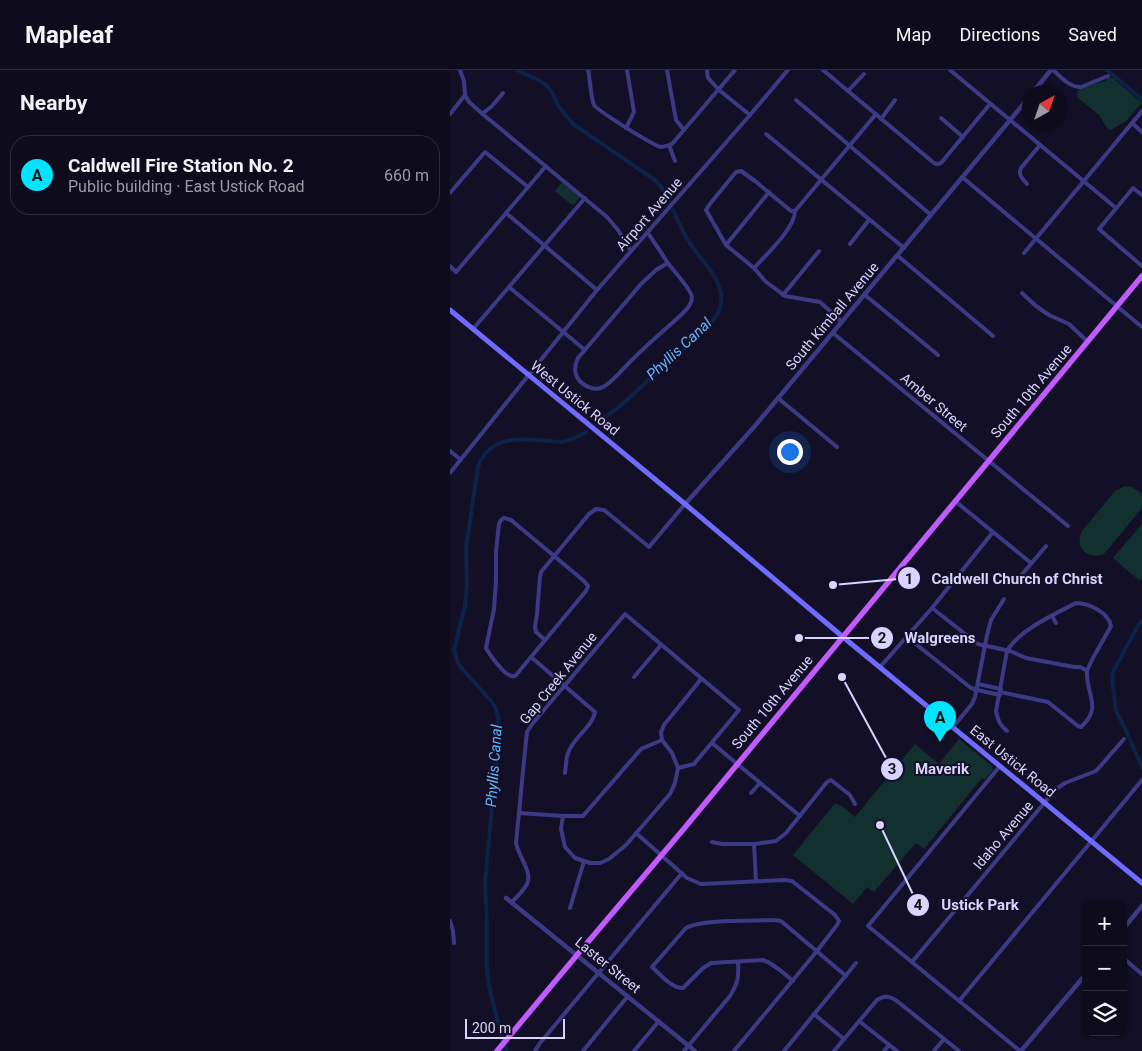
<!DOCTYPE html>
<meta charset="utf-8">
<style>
:root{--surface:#0e0b1c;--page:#171425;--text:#f1f3f6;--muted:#9b9ba3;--line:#2e2b3b;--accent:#00e5ff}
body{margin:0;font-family:Roboto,sans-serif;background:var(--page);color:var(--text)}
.controls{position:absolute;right:15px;bottom:15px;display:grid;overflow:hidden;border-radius:10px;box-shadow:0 1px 4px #0004}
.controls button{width:45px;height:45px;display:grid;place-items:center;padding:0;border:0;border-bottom:1px solid var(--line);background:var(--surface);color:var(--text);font:25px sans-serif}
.compass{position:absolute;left:572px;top:15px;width:45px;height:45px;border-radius:50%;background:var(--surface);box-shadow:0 1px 4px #0004;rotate:40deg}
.scale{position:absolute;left:15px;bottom:12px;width:100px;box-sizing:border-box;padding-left:5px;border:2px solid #d9d4ff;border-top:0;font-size:14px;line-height:18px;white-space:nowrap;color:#d9d4ff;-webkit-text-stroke:4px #130f26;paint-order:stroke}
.you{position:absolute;left:339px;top:381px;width:18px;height:18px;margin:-12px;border:4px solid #fff;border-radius:50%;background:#1a73e8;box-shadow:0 0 0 8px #1a73e833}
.badge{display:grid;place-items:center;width:32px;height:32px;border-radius:50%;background:var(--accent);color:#111;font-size:16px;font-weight:700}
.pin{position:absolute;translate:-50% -41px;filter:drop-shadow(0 1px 2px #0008)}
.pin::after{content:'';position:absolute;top:26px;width:18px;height:15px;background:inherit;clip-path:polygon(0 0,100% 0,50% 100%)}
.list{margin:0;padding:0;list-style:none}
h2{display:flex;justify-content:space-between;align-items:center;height:65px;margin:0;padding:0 20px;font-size:21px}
h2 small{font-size:16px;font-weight:400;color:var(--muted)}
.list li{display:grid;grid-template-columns:32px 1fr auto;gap:15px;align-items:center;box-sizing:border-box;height:80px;margin:0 10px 10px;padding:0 10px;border:1px solid var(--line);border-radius:20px}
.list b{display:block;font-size:19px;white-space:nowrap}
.list p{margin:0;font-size:16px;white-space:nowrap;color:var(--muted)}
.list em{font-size:16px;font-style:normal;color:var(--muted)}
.icon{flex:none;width:28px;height:28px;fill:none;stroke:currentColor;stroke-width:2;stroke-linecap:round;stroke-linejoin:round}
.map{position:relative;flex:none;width:692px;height:981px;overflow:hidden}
header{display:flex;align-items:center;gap:30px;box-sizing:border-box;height:70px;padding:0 25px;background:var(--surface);border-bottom:1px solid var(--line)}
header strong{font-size:24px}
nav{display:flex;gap:28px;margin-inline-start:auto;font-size:18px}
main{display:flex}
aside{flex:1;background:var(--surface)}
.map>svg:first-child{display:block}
.green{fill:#12302f}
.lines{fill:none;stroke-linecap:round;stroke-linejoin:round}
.canal{stroke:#0c2248;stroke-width:4}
.minor{stroke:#3d3a85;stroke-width:4}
.tertiary{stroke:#3d3a85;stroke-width:4.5}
.secondary{stroke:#6f6bff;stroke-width:5}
.primary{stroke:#c25bff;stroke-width:5.5}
.labels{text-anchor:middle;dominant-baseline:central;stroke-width:4;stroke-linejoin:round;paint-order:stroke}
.street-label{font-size:14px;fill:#d9d4ff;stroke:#130f26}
.water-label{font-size:15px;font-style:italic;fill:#62b6ff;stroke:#130f26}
.leader{fill:none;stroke:#d9d4ff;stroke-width:2}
.callout-dot{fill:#d9d4ff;stroke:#130f26;stroke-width:2}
.mark-label{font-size:15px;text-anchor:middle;font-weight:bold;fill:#111}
.callout-label{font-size:15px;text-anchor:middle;font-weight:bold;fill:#d9d4ff;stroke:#130f26;stroke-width:4;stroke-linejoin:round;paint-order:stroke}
</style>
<header>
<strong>Mapleaf</strong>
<nav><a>Map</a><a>Directions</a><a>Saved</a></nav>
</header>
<main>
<aside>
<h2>Nearby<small></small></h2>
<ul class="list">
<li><span class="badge">A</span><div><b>Caldwell Fire Station No. 2</b><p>Public building · East Ustick Road</p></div><em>660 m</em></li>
</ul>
</aside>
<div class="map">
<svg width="692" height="981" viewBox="0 0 692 981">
<rect width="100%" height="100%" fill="#130f26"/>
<g class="green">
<path d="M658,8H663L692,33L676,51L661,60L657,58L649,45L627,27L628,20L643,14L655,11Z"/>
<path d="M112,112L130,127L123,136L105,121Z"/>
<path d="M675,416L682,417L690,422L692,426V438L654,484C637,490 624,478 632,461L665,421Z"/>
<path d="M692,454V508L690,511L663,488Z"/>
<path d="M509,669L542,696L543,700L535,709L532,708L474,779L466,773L424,822L417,817L403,834L343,785L385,733L392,736L405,747L465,674L489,694Z"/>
</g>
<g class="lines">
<g class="canal">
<path d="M67,0L90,11L97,16L102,22L109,37L123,54L205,110L212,118L219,131"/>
<path d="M657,0L692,29"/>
<path d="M147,353L170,336L252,262C257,257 264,251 267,244C283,218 252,192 239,172C233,162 228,151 223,140"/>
<path d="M688,556L692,551"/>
<path d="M686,559L663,602L662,608L666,641L674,656L692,697"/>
<path d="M57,981L52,969L39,916L37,901V852L35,813L48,672L49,653L46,639L42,632L14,601L8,593L4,580L15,536L17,514L16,478L28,397C41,360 82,370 112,372C122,370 128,367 136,362"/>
</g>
<g class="minor">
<path d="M10,0L14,11L15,25L19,32L35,46L157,147L168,160L181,181"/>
<path d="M138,0C140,8 141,29 144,35C148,41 204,76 211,77C214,77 219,75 222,74L285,0"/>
<path d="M217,0L226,50L234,60"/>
<path d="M257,0L258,8L269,20L300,45"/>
<path d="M373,0L484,93L487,94L491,93L540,34"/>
<path d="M500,0L666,138"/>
<path d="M603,0C611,7 619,17 631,17L658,6"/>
<path d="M398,21L414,4"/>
<path d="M346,30L481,145"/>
<path d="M0,44L15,25"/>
<path d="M32,44L42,36L53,23"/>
<path d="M491,48L513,67"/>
<path d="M431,49L445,30"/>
<path d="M682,53L692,62"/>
<path d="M176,58L184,42L177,0"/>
<path d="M316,64L454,178"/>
<path d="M219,75L225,91"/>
<path d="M512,107L692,257"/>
<path d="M577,114C572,108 568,105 571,98L590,75"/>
<path d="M0,123L35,82L78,117"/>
<path d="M692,125L683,118L649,159L692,196"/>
<path d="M345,141H341L305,111L291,101L286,102L259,135L256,140L276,175L304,198L315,211L335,226L370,232L392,252"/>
<path d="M56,143L147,220"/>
<path d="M198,163C204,172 211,182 217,192C223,200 241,219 242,227C242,234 237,239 232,244C216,259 199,273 184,288C176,295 161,314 153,317C144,322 131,315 127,307C124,301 125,294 128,288L191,214L206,200L218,193"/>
<path d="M400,174L419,150"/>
<path d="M276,175L319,122"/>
<path d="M574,183L692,41"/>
<path d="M448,186L543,266"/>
<path d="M0,196L6,202L96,96"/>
<path d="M304,198C316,185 345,158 345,141L426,44"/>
<path d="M59,217L135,280"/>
<path d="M572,223L586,236L599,245L619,254L638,272"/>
<path d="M333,225L369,181"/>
<path d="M415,225L488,285"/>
<path d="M23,259L135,128"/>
<path d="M383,263L618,456"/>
<path d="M328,328L387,377"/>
<path d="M0,381L11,390"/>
<path d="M0,403L147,220L300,45L338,0"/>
<path d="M505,431L581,493"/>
<path d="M54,448L61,450L134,511L138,516L136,521L66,605C65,606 64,607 62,606C55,606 39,584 36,578L44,539L46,511V481L49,454L51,450Z"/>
<path d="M564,514L596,476"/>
<path d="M482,538L528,574L560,581L576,588L624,597H630L636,600"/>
<path d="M602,546L606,553"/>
<path d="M457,567L521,618L527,620L550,625"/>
<path d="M95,570L86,562L85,557L87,544L90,507L91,502L139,444L146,439L154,440L199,477L235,434"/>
<path d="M81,587L145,642C143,656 123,668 118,683C116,688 116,697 115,703"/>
<path d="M430,597L482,538L543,462"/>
<path d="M184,607L211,575"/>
<path d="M528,614L551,619"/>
<path d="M550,622L598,632L628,656L631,657C653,637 636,625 637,602C637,596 657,564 661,556C659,543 639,533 626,533C605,544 569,560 557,581L546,641C548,651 550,655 557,661"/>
<path d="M503,657L522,634L525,627L537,565L541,550L554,529"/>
<path d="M262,673L350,746"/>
<path d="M550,696L418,856L570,981"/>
<path d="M301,723L310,713"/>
<path d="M69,743L113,746H133L191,679L212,670"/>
<path d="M113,746L111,759L115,777L125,788L140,793H150L159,789L176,775L220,724L225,713L228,698L222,683L212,670L211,662L214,655L251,609"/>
<path d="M186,763L237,808L251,814L335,810L342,811L385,845L389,851L387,855L367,881L284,981"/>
<path d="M262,772L272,774H304L326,771L336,763L377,712L381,710L400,725L405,734"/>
<path d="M304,774L306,811"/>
<path d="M62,832C67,827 73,821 77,814C83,802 68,786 66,773L76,671L77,662L83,653L175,544L289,640L244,694L228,698"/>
<path d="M120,838L134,791"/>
<path d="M0,851L3,861L4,873"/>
<path d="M673,888L692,904"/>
<path d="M462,892L605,720L615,713L646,701L674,669"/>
<path d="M343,911C333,903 325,894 313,890L261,893L253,898L233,918C221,918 210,904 202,897L236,858C251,849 304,851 324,850L331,851L396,906"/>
<path d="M509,931L692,710"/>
<path d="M364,944L394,969"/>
<path d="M409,951L447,981"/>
<path d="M85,981L90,973L232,803"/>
<path d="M133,981L178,926"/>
<path d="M184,981L209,951"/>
<path d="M234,981L280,926C288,913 289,907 288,892"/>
<path d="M334,981L406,893"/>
<path d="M384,981L427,930C435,925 439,926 447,931L509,981"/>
<path d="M434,981L439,975"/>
<path d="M484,981L494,969"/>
</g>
<g class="tertiary">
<path d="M583,22L601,0"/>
<path d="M235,434L304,357L580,26"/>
<path d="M56,828L245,981"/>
<path d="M673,859L692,836"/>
<path d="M571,981L636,904"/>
</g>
<path class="secondary" d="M0,240L235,434L393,567L692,813"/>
<path class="primary" d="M47,981L127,885L232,761L692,206"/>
</g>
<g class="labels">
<g class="street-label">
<text transform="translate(199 144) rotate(-49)">Airport Avenue</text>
<text transform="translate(382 246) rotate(-50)">South Kimball Avenue</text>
<text transform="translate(581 321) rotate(-50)">South 10th Avenue</text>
<text transform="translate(125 328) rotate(39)">West Ustick Road</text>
<text transform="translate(484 332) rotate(40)">Amber Street</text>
<text transform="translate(108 608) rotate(-51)">Gap Creek Avenue</text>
<text transform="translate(322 632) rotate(-50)">South 10th Avenue</text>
<text transform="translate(563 691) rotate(39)">East Ustick Road</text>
<text transform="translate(553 765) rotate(-50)">Idaho Avenue</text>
<text transform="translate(158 895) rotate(39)">Laster Street</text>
</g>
<g class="water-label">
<text transform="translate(229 279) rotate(-43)">Phyllis Canal</text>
<text transform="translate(44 696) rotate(-86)">Phyllis Canal</text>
</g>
</g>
<path class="leader" d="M383 515L459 508M349 568L432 568M392 607L442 699M430 755L468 835"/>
<g class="callout-dot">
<circle cx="383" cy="515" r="5"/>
<circle cx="349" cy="568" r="5"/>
<circle cx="392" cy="607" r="5"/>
<circle cx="430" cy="755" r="5"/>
<circle cx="459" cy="508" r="12"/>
<circle cx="432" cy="568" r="12"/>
<circle cx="442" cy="699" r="12"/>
<circle cx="468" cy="835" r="12"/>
</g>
<g class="mark-label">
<text x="459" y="514">1</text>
<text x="432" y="573">2</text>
<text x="442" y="704">3</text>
<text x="468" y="840">4</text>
</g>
<g class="callout-label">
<text x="567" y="514">Caldwell Church of Christ</text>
<text x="490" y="573">Walgreens</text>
<text x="492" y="704">Maverik</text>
<text x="530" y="840">Ustick Park</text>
</g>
</svg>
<div class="controls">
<button>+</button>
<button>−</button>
<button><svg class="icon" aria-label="layers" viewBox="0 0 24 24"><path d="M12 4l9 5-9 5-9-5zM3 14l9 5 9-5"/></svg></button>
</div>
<svg class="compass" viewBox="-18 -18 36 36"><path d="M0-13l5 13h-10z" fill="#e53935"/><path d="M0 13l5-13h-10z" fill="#9b9ba3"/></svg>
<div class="scale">200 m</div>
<div class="you"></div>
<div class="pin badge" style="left:490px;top:672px">A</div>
</div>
</main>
